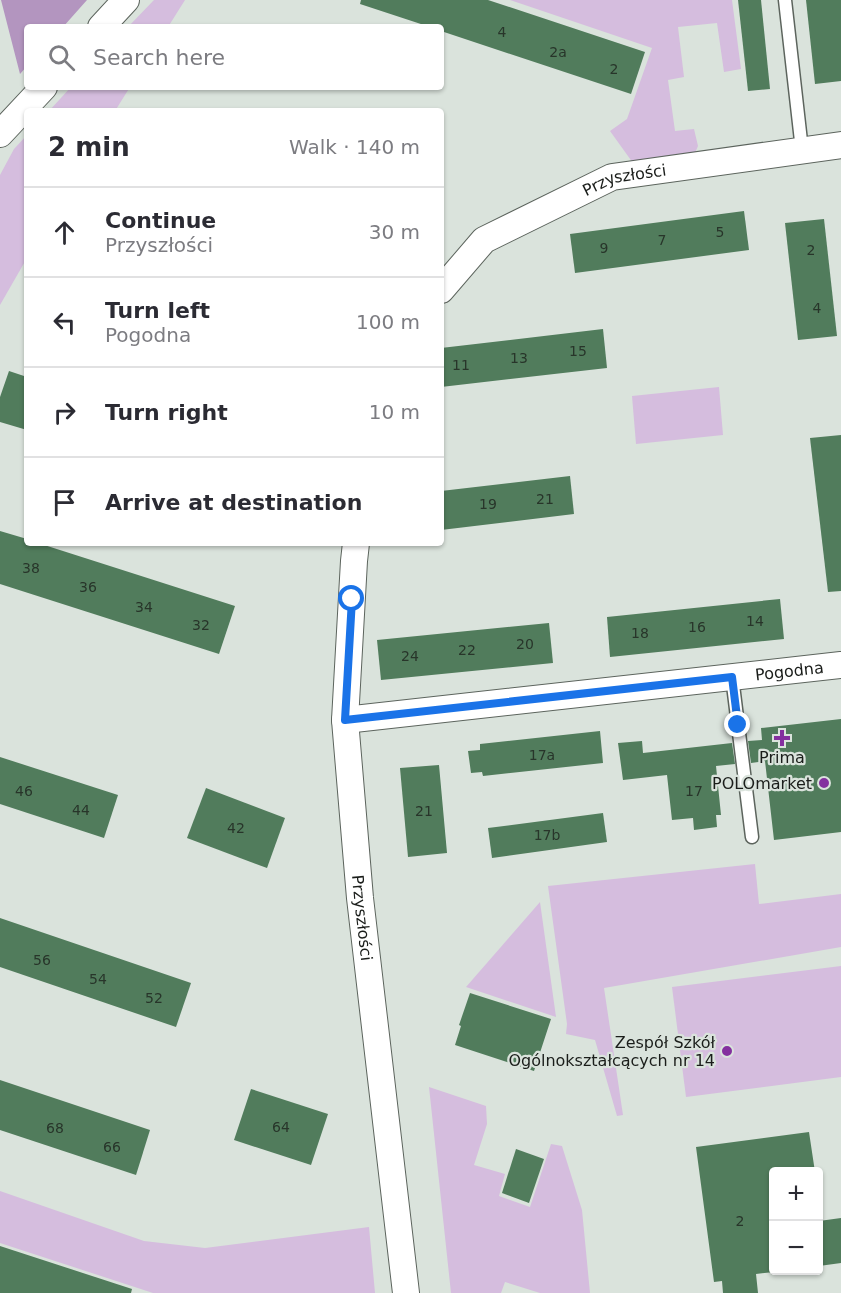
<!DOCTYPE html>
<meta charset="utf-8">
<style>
:root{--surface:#fff;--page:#f2f2f3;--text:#2b2b33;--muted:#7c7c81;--line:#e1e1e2}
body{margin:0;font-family:"DejaVu Sans",sans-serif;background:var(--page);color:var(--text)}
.controls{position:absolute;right:18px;bottom:18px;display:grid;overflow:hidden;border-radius:6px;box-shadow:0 2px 4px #0004}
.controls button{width:54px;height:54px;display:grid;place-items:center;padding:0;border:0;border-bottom:2px solid var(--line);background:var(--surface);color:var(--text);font:30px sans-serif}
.stop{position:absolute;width:18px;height:18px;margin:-14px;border:4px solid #1a73e8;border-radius:50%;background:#fff}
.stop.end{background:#1a73e8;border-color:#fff;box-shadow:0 2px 6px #0008}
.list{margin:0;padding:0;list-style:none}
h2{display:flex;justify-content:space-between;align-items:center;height:78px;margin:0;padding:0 24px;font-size:26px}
h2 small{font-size:20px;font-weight:400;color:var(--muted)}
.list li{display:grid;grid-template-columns:39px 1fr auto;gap:18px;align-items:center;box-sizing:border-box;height:90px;padding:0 24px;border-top:2px solid var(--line)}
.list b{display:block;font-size:22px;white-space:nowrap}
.list p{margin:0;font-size:20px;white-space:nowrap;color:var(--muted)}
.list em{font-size:20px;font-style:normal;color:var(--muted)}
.icon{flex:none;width:33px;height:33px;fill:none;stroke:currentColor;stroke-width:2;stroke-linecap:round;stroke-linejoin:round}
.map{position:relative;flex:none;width:841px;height:1293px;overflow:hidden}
.search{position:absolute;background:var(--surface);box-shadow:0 2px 4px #0004;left:24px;top:24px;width:420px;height:66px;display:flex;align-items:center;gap:15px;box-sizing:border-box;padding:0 21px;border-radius:6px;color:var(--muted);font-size:22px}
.panel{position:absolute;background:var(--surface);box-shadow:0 2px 4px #0004;left:24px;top:108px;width:420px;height:438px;border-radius:6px}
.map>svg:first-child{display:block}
.green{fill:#d5bdde}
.forest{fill:#b395bf}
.building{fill:#517c5c}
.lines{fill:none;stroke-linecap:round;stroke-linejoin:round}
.service-casing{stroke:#5c645d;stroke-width:15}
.minor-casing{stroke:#5c645d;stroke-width:28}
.service{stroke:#fff;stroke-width:12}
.minor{stroke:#fff;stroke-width:26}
.route{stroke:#1a73e8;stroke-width:8}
.poi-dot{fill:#84309f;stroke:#dae3dc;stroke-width:2}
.labels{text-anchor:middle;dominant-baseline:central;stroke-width:4.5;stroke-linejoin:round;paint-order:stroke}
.number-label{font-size:14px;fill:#28352a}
.street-label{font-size:16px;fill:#1a1d1a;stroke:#dae3dc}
.poi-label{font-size:16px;fill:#1a1d1a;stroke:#dae3dc;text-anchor:end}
</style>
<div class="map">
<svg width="841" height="1293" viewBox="0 0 841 1293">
<rect width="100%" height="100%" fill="#dae3dc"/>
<g class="green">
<path d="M154,0H185L168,27H128Z"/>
<path d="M510,0H732L741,69L724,72L717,23L678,27L684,77L668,80L675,131L694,129L698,146L695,153L633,163L610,131L627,119L652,48Z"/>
<path d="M71,87H130L115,111H49Z"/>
<path d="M27,135V258L0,305V175L14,149Z"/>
<path d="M719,387L723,435L636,444L632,396Z"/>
<path d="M755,864L759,904L841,894V947L604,988L623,1115L617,1116L595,1040L566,1034L567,1024L548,886Z"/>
<path d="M540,902L556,1017L466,987Z"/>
<path d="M841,966V1077L686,1097L672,987Z"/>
<path d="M429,1087L486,1106L487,1124L474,1165L505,1174L499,1196L530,1207L551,1144L562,1146L582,1210L590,1293H540L505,1282L501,1293H451Z"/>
<path d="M0,1191L144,1241L205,1248L369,1227L375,1293H153L0,1243Z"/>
</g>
<path class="forest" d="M1,0H87L63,27H27V66L20,74Z"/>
<g class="building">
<path d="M361,0H488L645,52L631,94L441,31V27H430L360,4Z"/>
<path d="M738,0H761L770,89L748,91Z"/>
<path d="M806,0H841V81L815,84Z"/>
<path d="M744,211L749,250L575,273L570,234Z"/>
<path d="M824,219L837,336L798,340L785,223Z"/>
<path d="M603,329L607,368L441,387V348Z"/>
<path d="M9,371L27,377V430L0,422V397Z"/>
<path d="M841,435V591L828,592L810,438Z"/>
<path d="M570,476L574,514L441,530V491Z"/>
<path d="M0,531L27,539V543H38L235,606L219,654L0,584Z"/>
<path d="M780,599L784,639L610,657L607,617Z"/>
<path d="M549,623L553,663L381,680L377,640Z"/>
<path d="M841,719V832L774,840L765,761L751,763L748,741L762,740L761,728Z"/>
<path d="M600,731L603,763L483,776L482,772L471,773L468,751L480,750V744Z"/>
<path d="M642,741L643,753L732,743L735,764L716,766L721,815H716L717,827L694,830L693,818L672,820L667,775L623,780L618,743Z"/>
<path d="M0,757L118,795L104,838L0,804Z"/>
<path d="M439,765L447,853L408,857L400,768Z"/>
<path d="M206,788L285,818L267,868L187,838Z"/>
<path d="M603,813L607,842L492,858L488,828Z"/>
<path d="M0,918L191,983L176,1027L0,967Z"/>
<path d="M470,993L551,1019L534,1071L455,1045L461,1026L459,1025Z"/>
<path d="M0,1080L150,1130L136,1175L0,1130Z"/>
<path d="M251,1089L328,1114L311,1165L234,1140Z"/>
<path d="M809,1132L815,1172H774V1272L756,1274L758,1293H723L722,1281L714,1282L696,1147Z"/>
<path d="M516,1149L544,1159L529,1203L502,1193Z"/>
<path d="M841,1218V1263L819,1266V1221Z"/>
<path d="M0,1246L132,1289L131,1293H0Z"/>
</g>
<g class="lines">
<g class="service-casing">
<g id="service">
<path d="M785,0L802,150"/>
<path d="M732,677L752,837"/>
</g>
</g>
<g class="minor-casing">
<g id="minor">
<path d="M101,27L126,0"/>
<path d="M0,134L44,87"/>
<path id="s1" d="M441,290L484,240L612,177L841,145"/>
<path id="s2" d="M356,543L354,561L345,720L360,898L406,1293"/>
<path id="s3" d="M345,720L841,665"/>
</g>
</g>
<use href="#service" class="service"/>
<use href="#minor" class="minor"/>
</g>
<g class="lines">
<path class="route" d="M352,599L345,720L732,677L738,725"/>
</g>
<g class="poi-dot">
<path d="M779 729h6v6h6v6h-6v6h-6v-6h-6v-6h6z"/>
<circle cx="824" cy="783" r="6"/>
<circle cx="727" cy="1051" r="6"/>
</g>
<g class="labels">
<g class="number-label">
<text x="502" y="32">4</text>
<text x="558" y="52">2a</text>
<text x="614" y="69">2</text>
<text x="720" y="232">5</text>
<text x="662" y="240">7</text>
<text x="604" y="248">9</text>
<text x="811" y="250">2</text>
<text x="817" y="308">4</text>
<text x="578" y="351">15</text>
<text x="519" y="358">13</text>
<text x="461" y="365">11</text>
<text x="545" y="499">21</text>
<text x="488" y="504">19</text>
<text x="31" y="568">38</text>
<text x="88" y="587">36</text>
<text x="144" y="607">34</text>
<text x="755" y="621">14</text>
<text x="201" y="625">32</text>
<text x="697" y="627">16</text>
<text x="640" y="633">18</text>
<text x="525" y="644">20</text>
<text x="467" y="650">22</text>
<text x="410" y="656">24</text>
<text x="542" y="755">17a</text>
<text x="24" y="791">46</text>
<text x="694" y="791">17</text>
<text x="81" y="810">44</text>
<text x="424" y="811">21</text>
<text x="236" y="828">42</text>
<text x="547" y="835">17b</text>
<text x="42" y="960">56</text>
<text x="98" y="979">54</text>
<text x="154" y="998">52</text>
<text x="281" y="1127">64</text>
<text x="55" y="1128">68</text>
<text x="112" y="1147">66</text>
<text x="740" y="1221">2</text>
</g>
<g class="street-label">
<text stroke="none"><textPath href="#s1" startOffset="220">Przyszłości</textPath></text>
<text stroke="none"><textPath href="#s3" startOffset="447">Pogodna</textPath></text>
<text stroke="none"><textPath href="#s2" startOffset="376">Przyszłości</textPath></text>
</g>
<g class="poi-label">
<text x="782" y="757" text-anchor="middle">Prima</text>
<text x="812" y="783">POLOmarket</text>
<text x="715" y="1042">Zespół Szkół<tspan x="715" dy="18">Ogólnokształcących nr 14</tspan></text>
</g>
</g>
</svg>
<div class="controls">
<button>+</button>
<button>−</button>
</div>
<div class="stop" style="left:352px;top:599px"></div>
<div class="stop end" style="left:738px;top:725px"></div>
<div class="search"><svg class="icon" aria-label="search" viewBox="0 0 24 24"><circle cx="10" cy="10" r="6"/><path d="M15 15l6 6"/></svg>Search here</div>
<section class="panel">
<h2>2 min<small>Walk · 140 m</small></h2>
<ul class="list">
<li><svg class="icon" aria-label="ahead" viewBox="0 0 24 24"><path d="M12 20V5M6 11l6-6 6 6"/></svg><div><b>Continue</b><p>Przyszłości</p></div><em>30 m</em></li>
<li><svg class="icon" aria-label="left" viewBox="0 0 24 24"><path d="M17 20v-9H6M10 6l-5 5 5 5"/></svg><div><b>Turn left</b><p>Pogodna</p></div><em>100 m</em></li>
<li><svg class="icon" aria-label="right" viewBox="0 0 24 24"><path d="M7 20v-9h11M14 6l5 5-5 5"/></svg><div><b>Turn right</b></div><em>10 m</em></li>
<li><svg class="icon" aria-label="arrive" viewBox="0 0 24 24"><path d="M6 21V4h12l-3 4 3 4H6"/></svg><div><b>Arrive at destination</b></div></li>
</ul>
</section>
</div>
